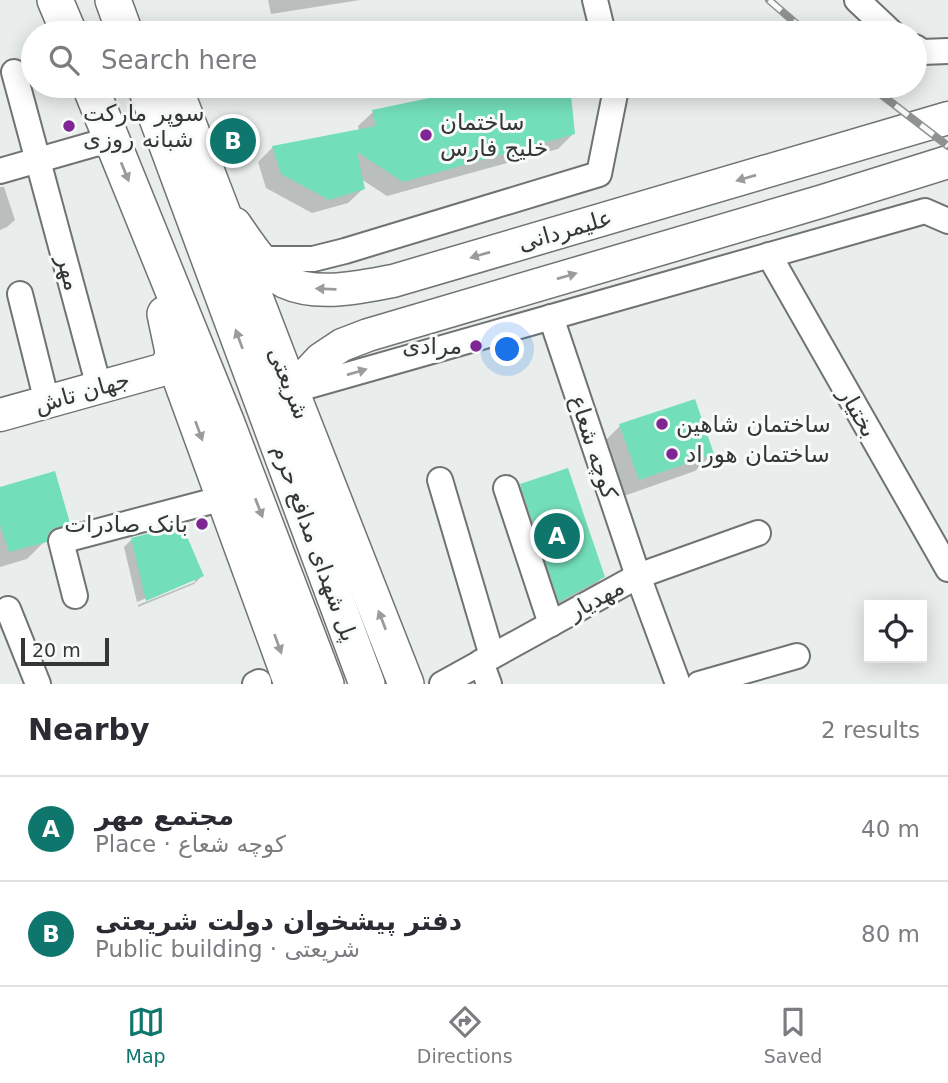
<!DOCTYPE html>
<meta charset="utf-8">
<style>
:root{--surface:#fff;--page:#f7f7f7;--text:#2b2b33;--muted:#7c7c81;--line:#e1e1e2;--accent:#0f766e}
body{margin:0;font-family:"DejaVu Sans",Cairo,sans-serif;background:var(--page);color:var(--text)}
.controls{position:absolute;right:21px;bottom:21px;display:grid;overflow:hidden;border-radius:0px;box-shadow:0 4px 18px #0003}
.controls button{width:63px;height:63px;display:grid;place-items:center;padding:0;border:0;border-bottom:2px solid var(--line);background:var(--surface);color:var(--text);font:35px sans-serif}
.scale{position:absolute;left:21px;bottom:18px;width:88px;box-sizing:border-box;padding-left:7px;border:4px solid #353736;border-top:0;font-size:19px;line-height:24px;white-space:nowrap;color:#353736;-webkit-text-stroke:5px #f7fbf9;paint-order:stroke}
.you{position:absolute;left:508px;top:350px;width:24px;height:24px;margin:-18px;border:5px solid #fff;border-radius:50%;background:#1a73e8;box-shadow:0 0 0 10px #1a73e833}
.badge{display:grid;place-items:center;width:46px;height:46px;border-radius:50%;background:var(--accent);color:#fff;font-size:23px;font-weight:700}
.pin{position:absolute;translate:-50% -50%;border:4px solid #fff;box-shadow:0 2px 7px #0006}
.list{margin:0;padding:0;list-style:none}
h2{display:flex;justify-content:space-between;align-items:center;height:91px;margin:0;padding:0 28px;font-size:30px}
h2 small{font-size:23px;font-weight:400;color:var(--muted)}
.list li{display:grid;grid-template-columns:46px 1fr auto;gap:21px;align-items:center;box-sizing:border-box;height:105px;padding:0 28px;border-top:2px solid var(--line)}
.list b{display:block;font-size:26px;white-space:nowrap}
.list p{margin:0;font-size:23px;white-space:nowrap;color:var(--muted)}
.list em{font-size:23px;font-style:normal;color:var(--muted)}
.icon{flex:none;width:38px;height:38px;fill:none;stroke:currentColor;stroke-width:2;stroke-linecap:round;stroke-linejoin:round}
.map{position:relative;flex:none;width:948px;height:684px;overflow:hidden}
.search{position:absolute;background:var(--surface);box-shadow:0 4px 18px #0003;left:21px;right:21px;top:21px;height:77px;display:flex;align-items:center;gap:18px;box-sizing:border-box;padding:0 24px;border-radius:38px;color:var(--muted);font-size:26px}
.sheet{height:301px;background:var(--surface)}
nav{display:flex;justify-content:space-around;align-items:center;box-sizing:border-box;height:98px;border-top:2px solid var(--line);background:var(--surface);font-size:19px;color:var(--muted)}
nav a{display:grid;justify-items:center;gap:4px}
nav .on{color:var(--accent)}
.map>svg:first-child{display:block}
.shadow{fill:#0003}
.building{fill:#73deba}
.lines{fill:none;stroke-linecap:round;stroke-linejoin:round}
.minor-casing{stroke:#6f7371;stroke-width:28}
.tertiary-casing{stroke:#6f7371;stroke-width:35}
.secondary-casing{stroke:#6f7371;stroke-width:38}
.minor{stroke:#fff;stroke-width:24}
.tertiary{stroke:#fff;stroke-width:32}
.secondary{stroke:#fff;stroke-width:35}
.rail-casing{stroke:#8f9291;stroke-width:8}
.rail{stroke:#f7fbf9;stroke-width:5;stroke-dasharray:16;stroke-linecap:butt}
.oneway{fill:#9a9b9a}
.poi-dot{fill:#7f2694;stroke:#f7fbf9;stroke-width:2.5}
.labels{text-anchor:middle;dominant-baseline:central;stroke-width:6;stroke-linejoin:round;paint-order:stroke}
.poi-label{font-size:23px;fill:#353736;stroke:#f7fbf9;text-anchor:start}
.street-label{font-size:23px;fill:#353736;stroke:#f7fbf9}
</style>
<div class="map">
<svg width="948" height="684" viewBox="0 0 948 684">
<rect width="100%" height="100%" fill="#e9eeec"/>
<g class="shadow">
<path d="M268,0H360L271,14Z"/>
<path d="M493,86H568L573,134L558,149L387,196L361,179L363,189L348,203L312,213L266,188L258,162L273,147L359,131L358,126L373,112Z"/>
<path d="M0,187H4L15,220L7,227L0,230Z"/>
<path d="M620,426L712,454L695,471L621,497L603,443Z"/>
<path d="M521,486L603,577L585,594L542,618L504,503Z"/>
<path d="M0,489L68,523L50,540L43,543L27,559L0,567Z"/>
<path d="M131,540L202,576L194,584L138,607V604V605L195,582V578L137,602L124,547Z"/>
</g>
<g class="building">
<path d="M487,86H570L575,134L403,182L357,152L365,189L329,200L281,174L272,146L376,126L372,110Z"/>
<path d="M695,399L714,454L639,480L619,424Z"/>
<path d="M568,468L605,577L559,602L520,484Z"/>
<path d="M55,471L70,523L51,530L47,536V542L9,552L0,525V487Z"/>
<path d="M182,525L204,576L146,601L131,538Z"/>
</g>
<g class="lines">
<g class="minor-casing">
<g id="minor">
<path d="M595,0L603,33"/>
<path d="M857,0L892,33"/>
<path d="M915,47L922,52L948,51"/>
<path d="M14,72L99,387"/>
<path d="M0,171L112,139"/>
<path d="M769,255L948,569"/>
<path d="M260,259H313L345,251L599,174L615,94L613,86"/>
<path d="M20,294L47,402"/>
<path d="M551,317L638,576L678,684"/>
<path d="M291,391L925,211L948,221"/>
<path d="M440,480L492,656"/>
<path d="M506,488L551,624"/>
<path d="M75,596L61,541L224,498"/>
<path d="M8,609L38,684"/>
<path d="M481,662L489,684"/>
<path d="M255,684L259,682V684"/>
<path d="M442,684L638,576L758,533"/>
<path d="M699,684L797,656"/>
</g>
</g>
<g class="tertiary-casing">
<g id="tertiary">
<path d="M235,224C246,240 268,274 285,282C318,297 359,287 393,281L948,118"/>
<path d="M291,391L321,359L342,345L368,335L823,201L948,162"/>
<path d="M0,415L165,369L171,357L172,351"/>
</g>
</g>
<g class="secondary-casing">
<g id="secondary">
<path d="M55,0L69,33"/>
<path d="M113,0L125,33"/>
<path d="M90,86L226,421L326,684"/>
<path d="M145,86L367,684"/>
<path d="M166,86L180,102L291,391L406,684"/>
<path d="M165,314L176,366L292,684"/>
</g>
</g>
<use href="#minor" class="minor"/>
<use href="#tertiary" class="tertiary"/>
<use href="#secondary" class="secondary"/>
<g class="rail-casing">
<g id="rail">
<path d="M769,0L807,33"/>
<path d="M870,86L948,146"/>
</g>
</g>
<use href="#rail" class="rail"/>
</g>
<defs><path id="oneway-solid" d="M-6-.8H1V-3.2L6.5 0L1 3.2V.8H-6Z" transform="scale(1.75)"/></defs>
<g class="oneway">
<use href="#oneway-solid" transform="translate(125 172) rotate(68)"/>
<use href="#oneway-solid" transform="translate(746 178) rotate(164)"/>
<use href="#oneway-solid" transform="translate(480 255) rotate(164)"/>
<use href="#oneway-solid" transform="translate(567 276) rotate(-16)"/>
<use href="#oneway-solid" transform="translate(326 289) rotate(-178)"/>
<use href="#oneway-solid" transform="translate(239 339) rotate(-110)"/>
<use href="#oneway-solid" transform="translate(357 372) rotate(-16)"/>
<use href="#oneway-solid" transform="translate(199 431) rotate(70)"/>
<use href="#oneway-solid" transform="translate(259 508) rotate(69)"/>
<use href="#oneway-solid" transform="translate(382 620) rotate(-111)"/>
<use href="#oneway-solid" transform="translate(278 644) rotate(70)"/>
</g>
<g class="poi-dot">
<circle cx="69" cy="126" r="7"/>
<circle cx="426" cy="135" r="7"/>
<circle cx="476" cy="346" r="7"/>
<circle cx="662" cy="424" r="7"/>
<circle cx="672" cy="454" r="7"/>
<circle cx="202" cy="524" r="7"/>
</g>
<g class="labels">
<g class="poi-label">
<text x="83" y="113">سوپر مارکت<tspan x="83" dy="26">شبانه روزی</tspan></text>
<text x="440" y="122">ساختمان<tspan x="440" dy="26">خلیج فارس</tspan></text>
<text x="462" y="346" text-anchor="end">مرادی</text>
<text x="676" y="424">ساختمان شاهین</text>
<text x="686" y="454">ساختمان هوراد</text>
<text x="188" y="524" text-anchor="end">بانک صادرات</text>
</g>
<g class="street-label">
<text transform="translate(565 230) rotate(-16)">علیمردانی</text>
<text transform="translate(69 273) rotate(75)">مهر</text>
<text transform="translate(289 383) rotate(68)">شریعتی</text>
<text transform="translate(82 392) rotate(-16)">جهان تاش</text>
<text transform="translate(858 412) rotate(60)">بختیار</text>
<text transform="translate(594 447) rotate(72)">کوچه شعاع</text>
<text transform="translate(315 543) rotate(70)">پل شهدای مدافع حرم</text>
<text transform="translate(596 599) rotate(-29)">مهدیار</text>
</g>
</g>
</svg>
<div class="controls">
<button><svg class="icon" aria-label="locate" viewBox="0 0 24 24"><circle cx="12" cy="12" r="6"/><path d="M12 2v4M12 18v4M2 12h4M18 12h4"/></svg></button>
</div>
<div class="scale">20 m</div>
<div class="you"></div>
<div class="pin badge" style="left:557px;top:536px">A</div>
<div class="pin badge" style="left:233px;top:141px">B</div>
<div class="search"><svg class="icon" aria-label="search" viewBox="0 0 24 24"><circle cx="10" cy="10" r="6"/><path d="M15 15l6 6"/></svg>Search here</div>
</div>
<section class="sheet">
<h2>Nearby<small>2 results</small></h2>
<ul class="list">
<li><span class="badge">A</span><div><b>مجتمع مهر</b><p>Place · کوچه شعاع</p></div><em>40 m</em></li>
<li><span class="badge">B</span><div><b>دفتر پیشخوان دولت شریعتی</b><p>Public building · شریعتی</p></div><em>80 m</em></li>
</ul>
</section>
<nav>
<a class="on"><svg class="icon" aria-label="map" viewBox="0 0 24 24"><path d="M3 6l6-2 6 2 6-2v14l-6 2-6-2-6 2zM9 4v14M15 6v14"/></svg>Map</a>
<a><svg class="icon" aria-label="directions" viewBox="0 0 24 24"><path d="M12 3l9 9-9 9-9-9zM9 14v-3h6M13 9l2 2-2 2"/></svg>Directions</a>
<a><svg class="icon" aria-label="saved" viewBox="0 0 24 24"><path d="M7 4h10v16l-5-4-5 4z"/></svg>Saved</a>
</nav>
